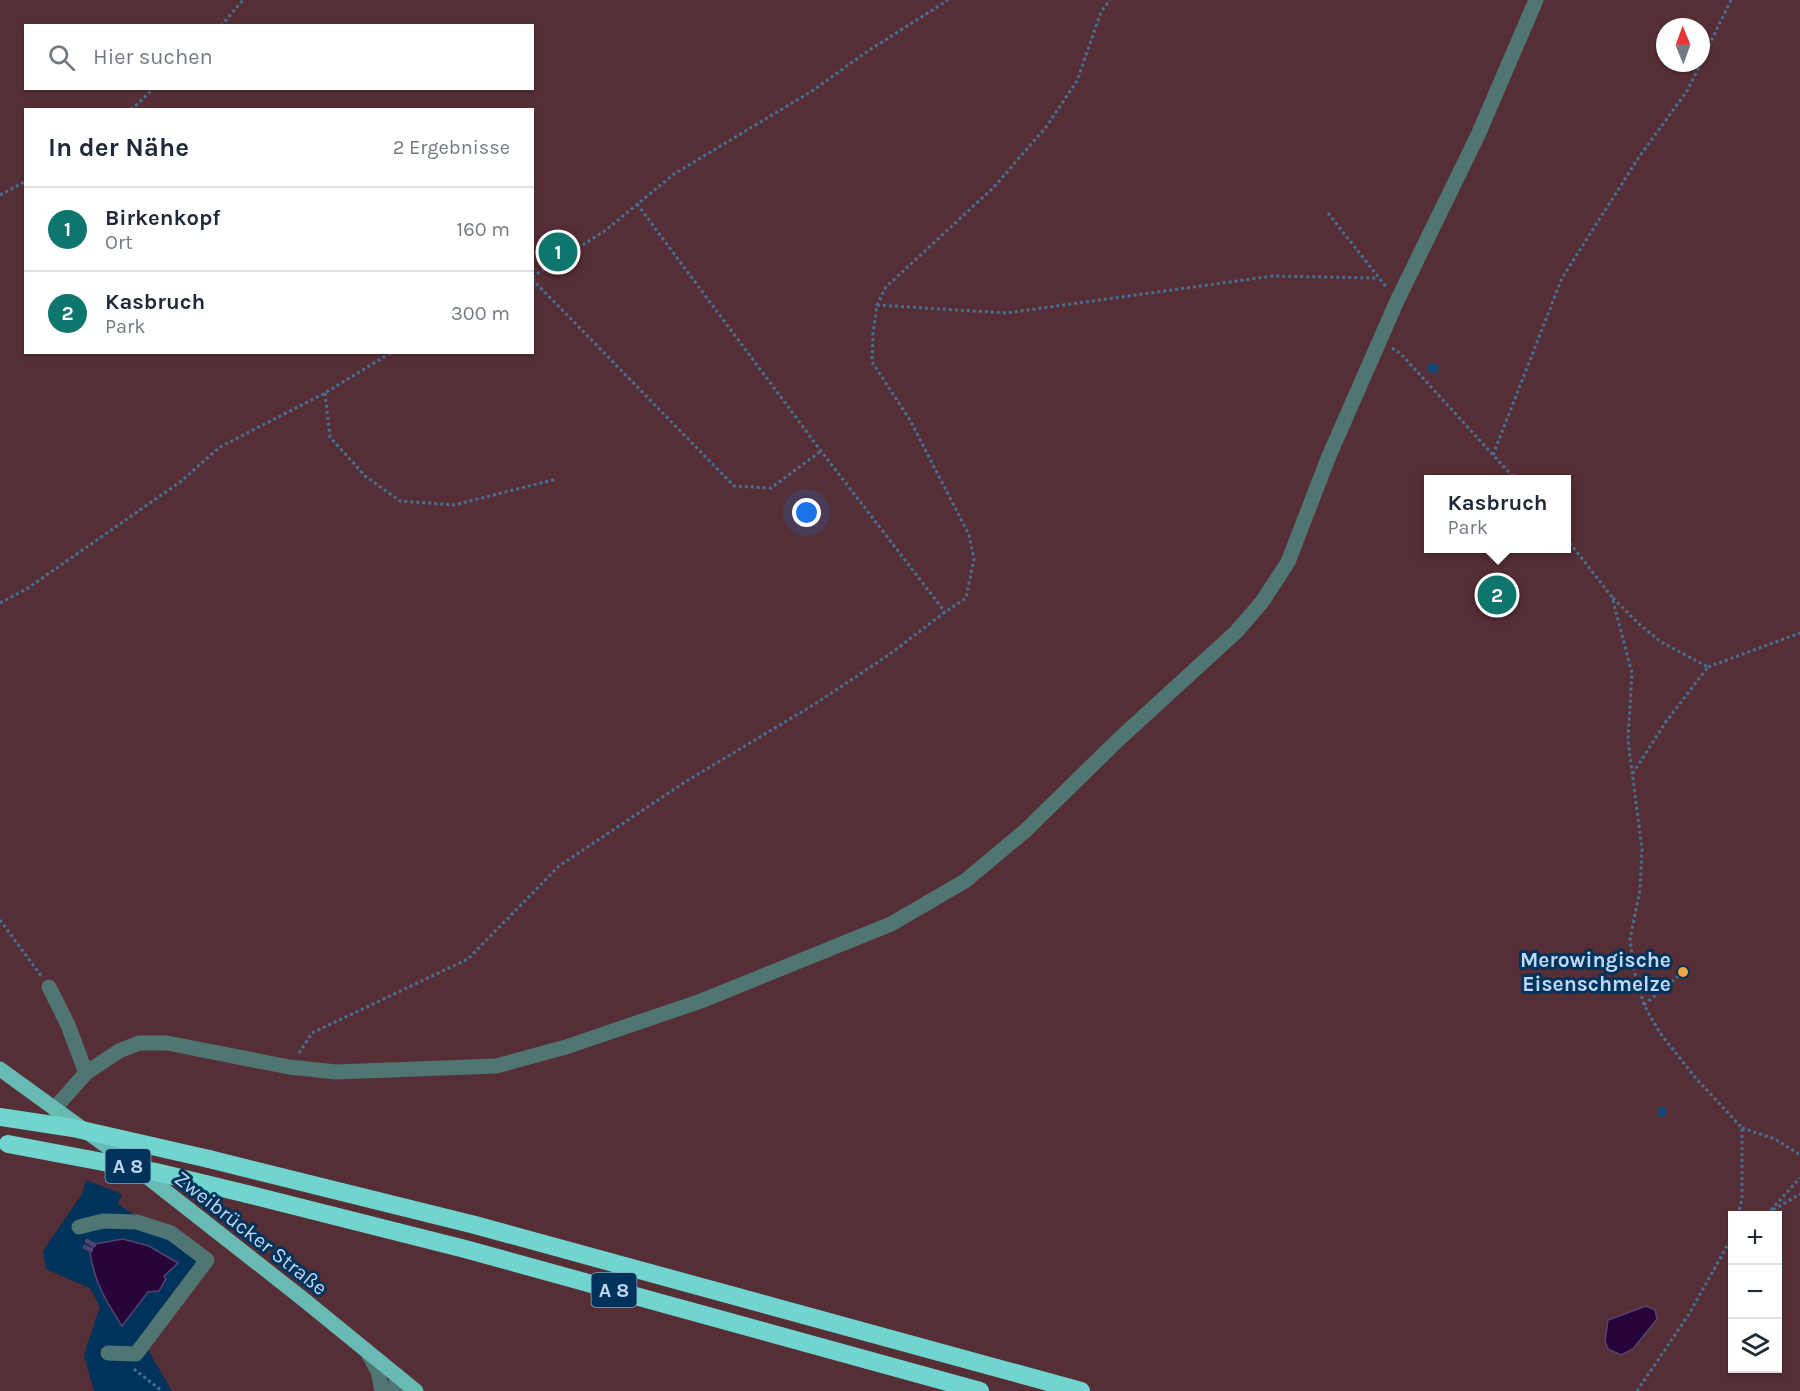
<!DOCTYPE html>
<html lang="de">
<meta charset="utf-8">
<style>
:root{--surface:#fff;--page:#f6f6f7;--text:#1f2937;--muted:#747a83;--line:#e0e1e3;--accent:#0f766e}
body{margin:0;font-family:Karla,sans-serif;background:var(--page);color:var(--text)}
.controls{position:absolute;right:18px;bottom:18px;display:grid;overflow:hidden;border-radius:0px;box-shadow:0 2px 4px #0004}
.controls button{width:54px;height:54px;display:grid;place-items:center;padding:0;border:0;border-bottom:2px solid var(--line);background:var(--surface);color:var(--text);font:30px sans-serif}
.compass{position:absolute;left:1656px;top:18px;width:54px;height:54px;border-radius:50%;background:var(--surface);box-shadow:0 2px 4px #0004;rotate:359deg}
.you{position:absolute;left:807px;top:513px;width:21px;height:21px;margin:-15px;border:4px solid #fff;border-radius:50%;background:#1a73e8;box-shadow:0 0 0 9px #1a73e833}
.badge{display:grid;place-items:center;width:39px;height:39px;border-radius:50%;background:var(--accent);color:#fff;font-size:20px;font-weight:700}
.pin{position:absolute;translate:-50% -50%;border:3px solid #fff;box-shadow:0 2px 6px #0006}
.popup{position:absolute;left:1424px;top:475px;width:147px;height:78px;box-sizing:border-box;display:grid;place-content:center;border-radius:0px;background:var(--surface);filter:drop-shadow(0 2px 4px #0005);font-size:20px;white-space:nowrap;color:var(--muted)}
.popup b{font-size:22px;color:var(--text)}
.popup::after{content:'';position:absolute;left:50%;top:100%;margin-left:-12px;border:12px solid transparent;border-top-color:var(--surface)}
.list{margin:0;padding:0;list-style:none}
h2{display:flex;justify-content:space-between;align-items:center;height:78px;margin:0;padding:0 24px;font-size:26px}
h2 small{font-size:20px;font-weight:400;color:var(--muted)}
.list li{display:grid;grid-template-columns:39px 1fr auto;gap:18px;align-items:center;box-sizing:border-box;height:84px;padding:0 24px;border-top:2px solid var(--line)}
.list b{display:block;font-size:22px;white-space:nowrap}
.list p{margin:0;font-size:20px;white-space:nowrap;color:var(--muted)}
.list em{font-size:20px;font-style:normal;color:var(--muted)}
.icon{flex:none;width:33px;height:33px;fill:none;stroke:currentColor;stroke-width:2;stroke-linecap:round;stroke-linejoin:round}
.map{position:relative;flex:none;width:1800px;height:1391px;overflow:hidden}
.search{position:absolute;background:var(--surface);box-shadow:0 2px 4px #0004;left:24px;top:24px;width:510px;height:66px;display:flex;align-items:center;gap:15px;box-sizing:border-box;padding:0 21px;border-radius:0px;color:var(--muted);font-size:22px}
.panel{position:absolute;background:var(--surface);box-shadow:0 2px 4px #0004;left:24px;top:108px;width:510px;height:246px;border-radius:0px}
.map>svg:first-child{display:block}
.green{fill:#562f36;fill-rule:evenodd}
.water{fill:#260439;stroke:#544370;stroke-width:1.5}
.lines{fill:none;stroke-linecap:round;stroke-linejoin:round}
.stream{stroke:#544370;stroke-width:4.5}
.building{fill:#134876}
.path{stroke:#466f92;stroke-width:3;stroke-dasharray:3 3;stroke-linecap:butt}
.minor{stroke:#507673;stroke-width:15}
.major{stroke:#68bab4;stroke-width:15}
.highway{stroke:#70d5ce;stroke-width:18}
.highway-bridge{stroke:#70d5ce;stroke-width:18}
.poi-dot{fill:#f2a541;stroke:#00335b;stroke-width:2}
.labels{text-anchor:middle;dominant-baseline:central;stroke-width:6;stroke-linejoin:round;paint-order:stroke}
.shield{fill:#00335b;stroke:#86a6c4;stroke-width:1.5}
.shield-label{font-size:20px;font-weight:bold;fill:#bfd7f1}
.poi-label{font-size:21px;font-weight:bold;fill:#bfd7f1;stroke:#00335b;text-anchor:end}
.street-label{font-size:21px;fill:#bfd7f1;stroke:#00335b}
</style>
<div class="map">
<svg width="1800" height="1391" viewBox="0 0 1800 1391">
<rect width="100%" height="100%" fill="#00335b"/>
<path class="green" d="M0,0H1800V1391H172L147,1348L201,1274L197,1255L118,1204L122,1194L86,1180L82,1194L43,1251L46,1269L90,1288L100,1307L84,1355L94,1391H0ZM26,26H532V88H26ZM1665,27H1701V63H1665ZM26,110H532V352H26ZM1428,480H1566V548H1428ZM1732,1216H1778V1368H1732Z"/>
<g class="water">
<path d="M123,1239L149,1246L178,1263L164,1276L166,1279L159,1291L148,1292L122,1326C106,1301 94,1282 90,1252L95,1244Z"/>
<path d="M1646,1306L1655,1310L1657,1319L1633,1349L1621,1355L1608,1349L1605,1341L1608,1320Z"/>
</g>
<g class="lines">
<g class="stream">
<path d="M87,1241L94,1245"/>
<path d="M85,1247L91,1250"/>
</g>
</g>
<g class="building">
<path d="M1429,363L1439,365L1437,374L1427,371Z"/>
<path d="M1658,1107H1666V1116L1658,1117Z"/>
</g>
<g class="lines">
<g class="path">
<path d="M221,26L243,0"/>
<path d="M1701,62L1731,0"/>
<path d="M131,110L154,88"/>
<path d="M0,195L26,181"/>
<path d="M637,204L821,451L945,612"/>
<path d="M1328,213L1387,288"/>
<path d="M532,277L606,230L674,174L812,91L868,51L948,0"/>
<path d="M532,279L734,486L771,488L821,451"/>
<path d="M877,305L1006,313L1273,276L1378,278"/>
<path d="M1392,348L1401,354L1516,480"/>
<path d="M325,393L330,437L365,476L400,501L454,505L557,479"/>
<path d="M1493,455L1562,278L1639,157L1687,91L1701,63"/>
<path d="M1566,538L1612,597L1632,673L1628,740L1642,849L1640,890L1630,939L1634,970L1644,1005L1660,1033L1694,1076L1742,1128V1198L1738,1216"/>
<path d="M1613,598L1639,624L1661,642L1708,667L1665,723L1633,773"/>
<path d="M0,603L28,588L180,482L220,447L325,393L392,352"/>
<path d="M1708,667L1800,633"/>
<path d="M0,920L42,977"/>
<path d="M1644,1005L1683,972"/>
<path d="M299,1053L312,1033L468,959L559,866L685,782L818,702L890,654L945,612L966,598L974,559L969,535L910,420L872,362L873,334L877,305L886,287L994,187L1046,127L1077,81L1101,12L1110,0"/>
<path d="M1742,1128L1775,1139L1800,1155"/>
<path d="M1771,1210L1800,1178"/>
<path d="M1763,1216L1800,1194"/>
<path d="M134,1369L162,1391"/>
<path d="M1637,1391L1689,1314L1732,1237"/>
</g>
<g class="minor">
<path d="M49,987L68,1025L86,1073"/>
<path d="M54,1109L86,1073L119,1051L139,1043H167L289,1067L336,1072L496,1066L566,1047L701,1001L891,924L965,881L1025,831L1118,740L1236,632L1262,602L1288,562L1329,456L1397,301L1478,135L1536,0"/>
<path d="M79,1227L103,1221L137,1222L171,1233L207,1260L136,1354L108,1353"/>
<path d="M368,1353L378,1371L382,1391"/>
<path d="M395,1391L397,1375"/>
</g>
<path class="major" d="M0,1069L127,1161L303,1299L416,1391"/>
<g class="highway">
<path d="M209,1159L475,1225L1081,1391"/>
<path d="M247,1194L465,1249L980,1391"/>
</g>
<g class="highway-bridge">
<path d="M0,1117L73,1128L209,1159"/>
<path d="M8,1144L156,1172L247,1194"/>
</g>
</g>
<circle class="poi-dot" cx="1683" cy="972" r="6"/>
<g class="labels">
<g class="shield">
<rect x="105.5" y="1149" width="45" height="34" rx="4.5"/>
<rect x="591.5" y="1273" width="45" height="34" rx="4.5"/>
</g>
<g class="shield-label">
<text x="128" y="1166">A 8</text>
<text x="614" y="1290">A 8</text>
</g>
<g class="poi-label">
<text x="1671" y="960">Merowingische<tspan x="1671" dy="24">Eisenschmelze</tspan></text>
</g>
<g class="street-label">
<text transform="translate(251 1233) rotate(38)">Zweibrücker Straße</text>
</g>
</g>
</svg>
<div class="controls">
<button>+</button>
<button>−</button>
<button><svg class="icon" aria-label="layers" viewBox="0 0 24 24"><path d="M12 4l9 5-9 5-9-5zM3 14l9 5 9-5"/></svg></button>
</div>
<svg class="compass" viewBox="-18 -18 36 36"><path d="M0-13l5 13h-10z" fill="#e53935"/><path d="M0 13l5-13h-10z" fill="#747a83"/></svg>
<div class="you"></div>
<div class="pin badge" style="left:558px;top:252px">1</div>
<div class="pin badge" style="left:1497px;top:595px">2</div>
<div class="popup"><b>Kasbruch</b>Park</div>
<div class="search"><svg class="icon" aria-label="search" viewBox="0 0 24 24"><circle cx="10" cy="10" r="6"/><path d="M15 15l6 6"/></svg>Hier suchen</div>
<section class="panel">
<h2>In der Nähe<small>2 Ergebnisse</small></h2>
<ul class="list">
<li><span class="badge">1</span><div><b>Birkenkopf</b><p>Ort</p></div><em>160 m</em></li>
<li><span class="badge">2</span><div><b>Kasbruch</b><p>Park</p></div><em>300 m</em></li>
</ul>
</section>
</div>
